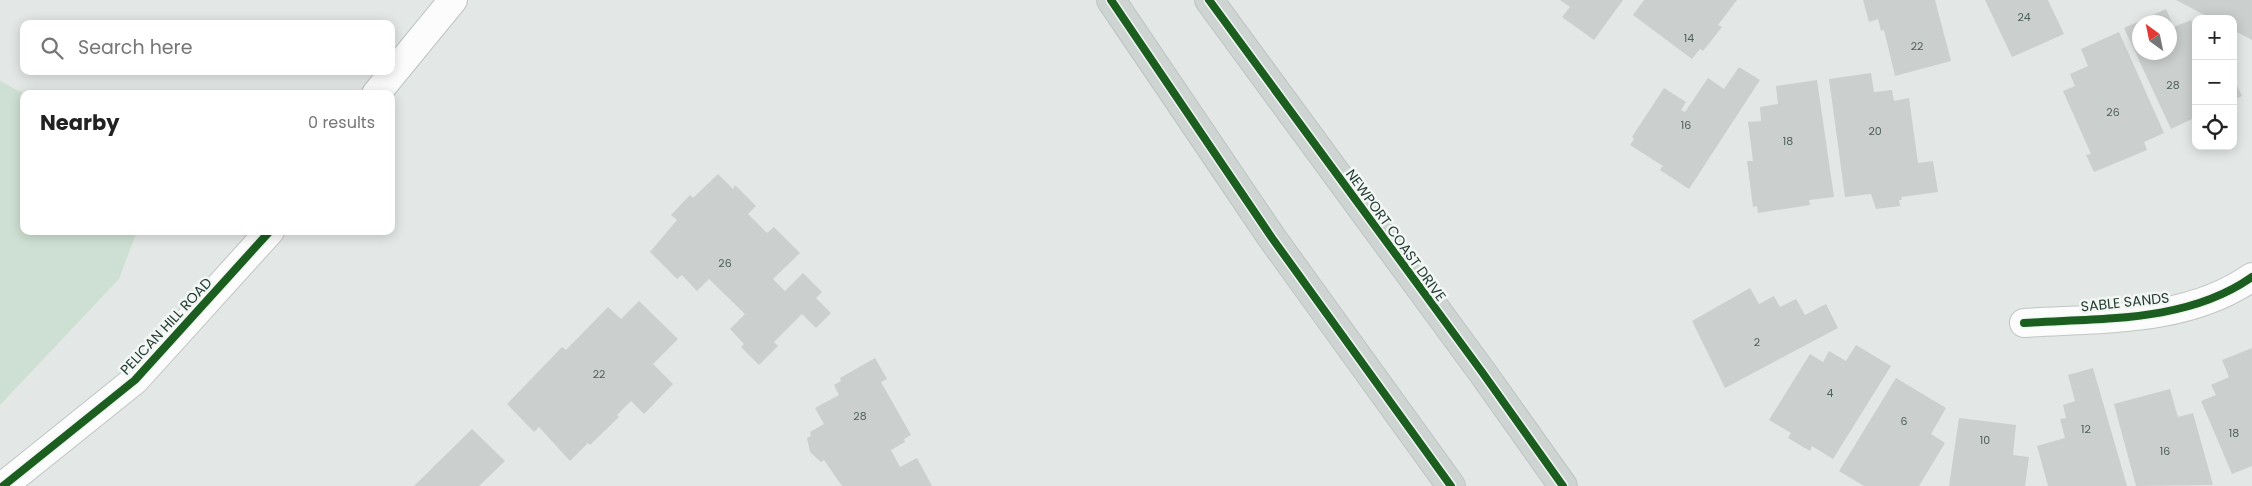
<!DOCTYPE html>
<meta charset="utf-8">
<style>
:root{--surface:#fff;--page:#f6f6f6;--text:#222;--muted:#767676;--line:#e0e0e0}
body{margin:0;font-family:Poppins,sans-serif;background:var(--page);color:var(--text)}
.controls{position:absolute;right:15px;top:15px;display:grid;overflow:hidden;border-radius:10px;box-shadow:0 2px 12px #0003}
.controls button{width:45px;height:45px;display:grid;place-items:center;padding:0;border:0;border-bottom:1px solid var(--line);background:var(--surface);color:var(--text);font:25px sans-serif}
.compass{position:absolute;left:2132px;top:15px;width:45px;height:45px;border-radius:50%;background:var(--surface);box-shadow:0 2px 12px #0003;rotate:327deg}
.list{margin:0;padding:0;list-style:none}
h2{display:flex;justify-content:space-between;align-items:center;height:65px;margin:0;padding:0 20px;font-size:21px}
h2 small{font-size:16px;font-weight:400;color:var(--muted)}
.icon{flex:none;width:28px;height:28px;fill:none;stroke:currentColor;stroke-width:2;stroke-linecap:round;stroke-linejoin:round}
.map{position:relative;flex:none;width:2252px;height:486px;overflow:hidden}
.search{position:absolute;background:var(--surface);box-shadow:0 2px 12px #0003;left:20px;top:20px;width:375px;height:55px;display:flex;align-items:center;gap:12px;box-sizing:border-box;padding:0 18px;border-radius:10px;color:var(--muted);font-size:19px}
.panel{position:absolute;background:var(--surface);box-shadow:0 2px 12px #0003;left:20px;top:90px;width:375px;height:145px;border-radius:10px}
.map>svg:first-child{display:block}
.green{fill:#cee0d3}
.building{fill:#cbcfcd;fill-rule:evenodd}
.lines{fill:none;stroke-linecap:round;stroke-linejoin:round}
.minor-casing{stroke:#c0c5c3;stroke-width:30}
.tertiary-casing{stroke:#c0c5c3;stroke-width:30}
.primary-casing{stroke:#bcc4c2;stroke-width:30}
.minor{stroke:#fbfcfb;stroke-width:28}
.tertiary{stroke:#fbfcfb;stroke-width:28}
.primary{stroke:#ced4d2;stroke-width:28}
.cycleway-casing{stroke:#f2f7f4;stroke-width:11}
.cycleway{stroke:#1b5e20;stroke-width:8}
.labels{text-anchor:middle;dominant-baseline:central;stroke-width:5;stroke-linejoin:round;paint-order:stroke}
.number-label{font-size:11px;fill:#4e605a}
.street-label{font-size:14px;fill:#233a33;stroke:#f2f7f4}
</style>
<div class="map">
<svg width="2252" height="486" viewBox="0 0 2252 486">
<rect width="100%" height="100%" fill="#e3e8e6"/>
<path class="green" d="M0,81L25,94L24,231H137L119,279L0,405Z"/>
<g class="building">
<path d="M1560,0H1623L1594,40L1562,17L1570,7Z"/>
<path d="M1644,0H1737L1718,25L1722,27L1703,51L1700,49L1692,59L1633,15Z"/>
<path d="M1863,0H1935L1951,61L1895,76L1884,30L1881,31L1878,19L1869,22Z"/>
<path d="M1985,0H2048L2064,34L2012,57Z"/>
<path d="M2176,0H2252V40L2233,30V19H2212Z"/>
<path d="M2166,9L2174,27L2191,20L2196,30V117L2171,129L2124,28ZM2140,22H2170V52H2140Z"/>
<path d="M2119,32L2164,133L2144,142L2147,150L2094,172L2086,155L2091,154L2063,91L2075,86L2070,74L2088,66L2081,49Z"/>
<path d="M1739,67L1760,80L1689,189L1660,170L1663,166L1630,145L1634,139L1632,137L1664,88L1686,102L1681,110L1685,112L1708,78L1724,89Z"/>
<path d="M1871,73L1874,92L1892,90L1894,101L1909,98L1918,163L1933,161L1938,192L1901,197L1902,200H1899L1900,206L1876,209L1871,194L1845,197L1829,79Z"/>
<path d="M2233,77L2242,96L2233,100Z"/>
<path d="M1817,80L1834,197L1809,200L1810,205L1758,213L1757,206L1753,207L1747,161H1753L1748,122L1761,121L1760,107L1778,104L1776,86Z"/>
<path d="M718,174L733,189L735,185L756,206L748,214L767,233L774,227L800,253L773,279L785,291L803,273L822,292L816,298L831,313L816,328L802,314L774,342L778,346L759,365L741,347L744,344L730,329L745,314L709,279L697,291L682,275L677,279L650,252L677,220L671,215L690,195L693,198Z"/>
<path d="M1750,288L1759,304L1774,296L1780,307L1796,299L1805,315L1826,304L1838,328L1725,388L1692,321Z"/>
<path d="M639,301L678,339L653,364L673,384L644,414L631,401L617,415L619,417L590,445L588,443L570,461L539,427L534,432L507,404L562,347L566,350L608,307L621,319Z"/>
<path d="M1856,345L1891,366L1833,459L1812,446L1810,451L1788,438L1791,433L1769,420L1810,354L1823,362L1829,351L1846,361Z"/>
<path d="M2252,348V466L2232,474L2201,401L2216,395L2211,385L2229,377L2222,360Z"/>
<path d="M875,358L887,379L881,382L911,435L904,439L905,442L891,450L900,467L917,458L932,486H842L824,460L821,462L810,452L807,438L811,436L810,432L824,424L815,408L839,395L834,385L841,381L840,378Z"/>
<path d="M2093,368L2127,486H2048L2037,446L2065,438L2060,419L2066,418L2063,405L2075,401L2068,375Z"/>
<path d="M1896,378L1946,408L1931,434L1945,443L1919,486H1864L1839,471Z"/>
<path d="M2170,389L2178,417L2193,413L2213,485L2136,486L2114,404Z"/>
<path d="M1959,418L2016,425L2013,455L2029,457L2025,486H1949Z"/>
<path d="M472,429L505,461L479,486H414Z"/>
</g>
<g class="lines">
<g class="minor-casing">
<path id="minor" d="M2024,323C2100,318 2187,323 2252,277"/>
</g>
<g class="tertiary-casing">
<g id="tertiary">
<path d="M376,94L453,0"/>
<path d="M3,486L135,380L270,231"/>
</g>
</g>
<g class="primary-casing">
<g id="primary">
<path d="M1111,0L1272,238L1451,486"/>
<path d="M1209,0L1482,372L1563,486"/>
</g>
</g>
<use href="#minor" class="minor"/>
<use href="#tertiary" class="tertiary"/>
<use href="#primary" class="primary"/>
<g class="cycleway-casing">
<g id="cycleway">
<path d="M1111,0L1272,238L1451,486"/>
<path d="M1209,0L1482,372L1563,486"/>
<path d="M2024,323C2100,318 2187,323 2252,277"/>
<path d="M3,486L135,380L270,231"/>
</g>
</g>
<use href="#cycleway" class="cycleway"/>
</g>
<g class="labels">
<g class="number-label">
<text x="2024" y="17">24</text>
<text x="1689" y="38">14</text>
<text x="1917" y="46">22</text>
<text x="2173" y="85">28</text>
<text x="2113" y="112">26</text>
<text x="1686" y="125">16</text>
<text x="1875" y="131">20</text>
<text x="1788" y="141">18</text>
<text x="725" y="263">26</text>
<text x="1757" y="342">2</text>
<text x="599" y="374">22</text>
<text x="1830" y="393">4</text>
<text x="860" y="416">28</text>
<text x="1904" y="421">6</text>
<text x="2086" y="429">12</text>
<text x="2234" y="433">18</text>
<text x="1985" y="440">10</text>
<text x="2165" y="451">16</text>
</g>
<g class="street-label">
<text transform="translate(1396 235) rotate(54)">NEWPORT COAST DRIVE</text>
<text transform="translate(2125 302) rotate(-6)">SABLE SANDS</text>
<text transform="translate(166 326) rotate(-47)">PELICAN HILL ROAD</text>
</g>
</g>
</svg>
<div class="controls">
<button>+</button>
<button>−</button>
<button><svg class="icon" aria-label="locate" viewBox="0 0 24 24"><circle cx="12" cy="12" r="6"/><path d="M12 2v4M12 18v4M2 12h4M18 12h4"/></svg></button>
</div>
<svg class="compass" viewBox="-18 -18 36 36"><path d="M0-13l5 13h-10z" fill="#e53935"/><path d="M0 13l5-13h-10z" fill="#767676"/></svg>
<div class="search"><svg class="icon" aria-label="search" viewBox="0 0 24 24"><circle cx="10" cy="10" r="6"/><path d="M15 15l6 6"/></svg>Search here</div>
<section class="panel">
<h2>Nearby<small>0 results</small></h2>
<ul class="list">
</ul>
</section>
</div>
